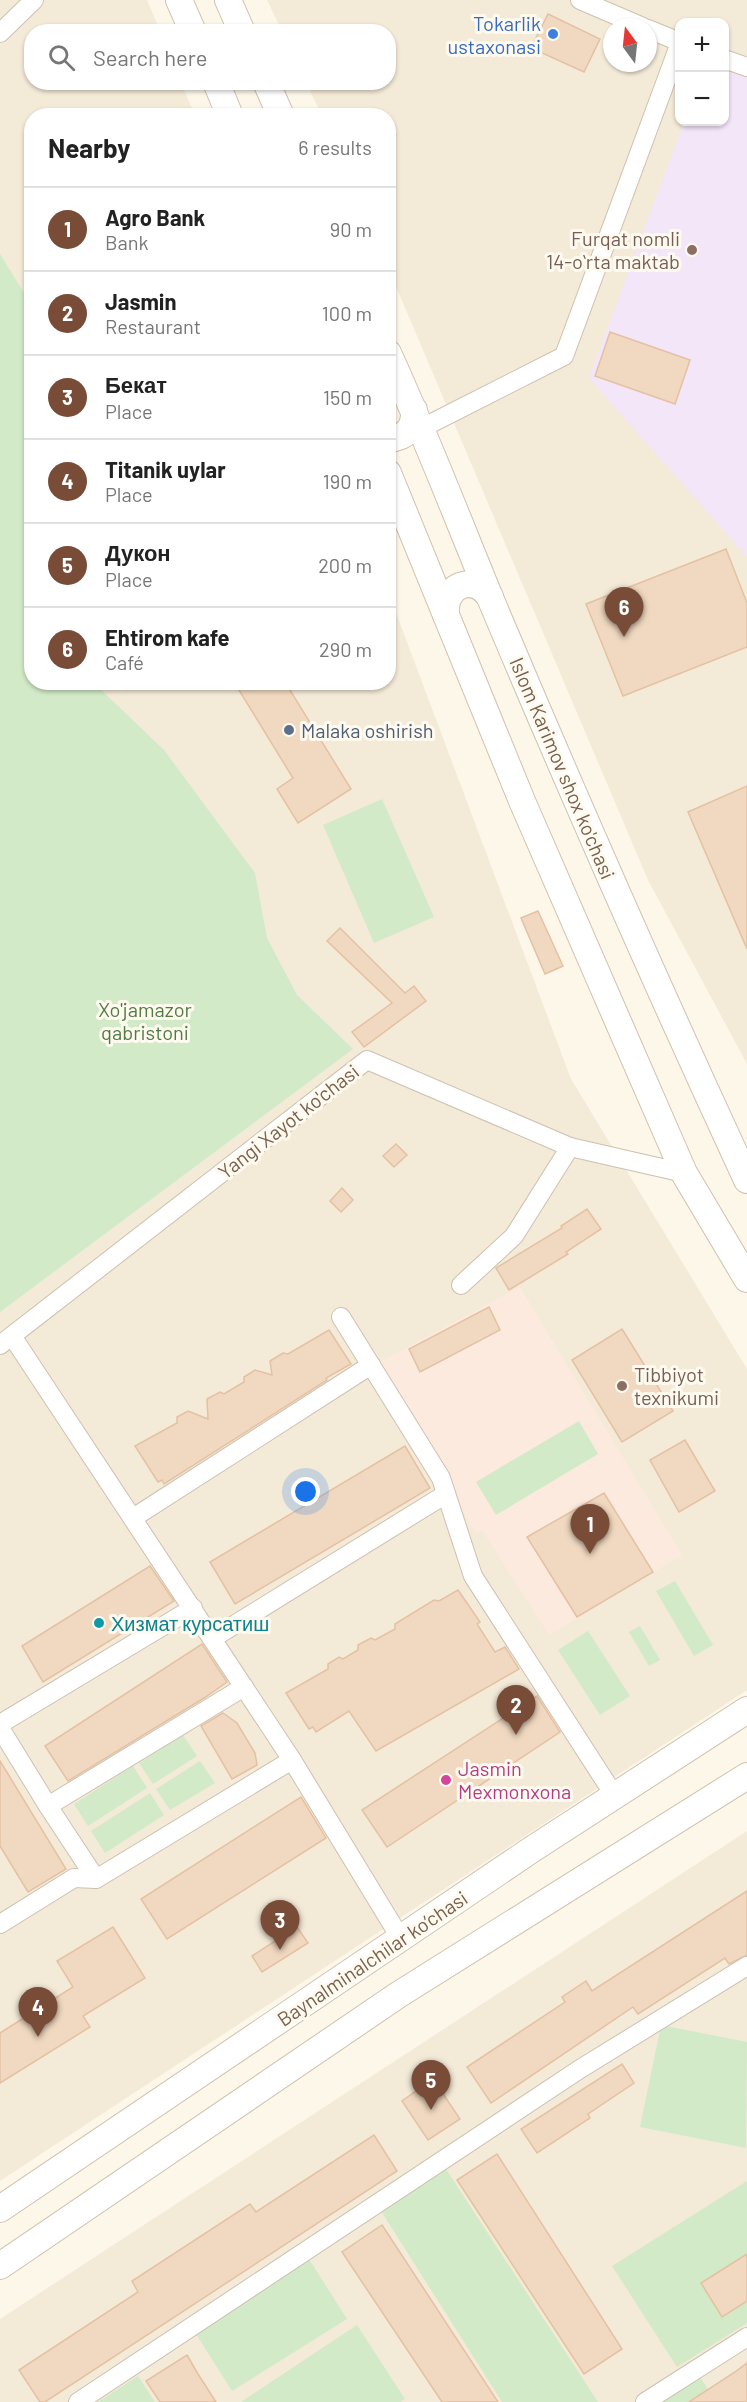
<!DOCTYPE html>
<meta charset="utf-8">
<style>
:root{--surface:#fff;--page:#f2f2f2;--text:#222;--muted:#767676;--line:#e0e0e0;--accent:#794c38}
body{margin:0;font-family:Barlow,sans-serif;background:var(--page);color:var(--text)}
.controls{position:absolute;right:18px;top:18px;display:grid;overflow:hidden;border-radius:12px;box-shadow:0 2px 4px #0004}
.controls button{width:54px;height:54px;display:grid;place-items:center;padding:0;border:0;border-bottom:2px solid var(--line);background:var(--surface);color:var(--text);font:30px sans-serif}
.compass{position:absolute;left:603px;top:18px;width:54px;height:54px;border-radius:50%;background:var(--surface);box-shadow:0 2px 4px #0004;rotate:345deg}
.you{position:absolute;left:306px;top:1492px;width:21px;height:21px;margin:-15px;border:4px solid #fff;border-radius:50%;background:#1a73e8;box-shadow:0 0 0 9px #1a73e833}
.badge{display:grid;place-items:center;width:39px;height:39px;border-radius:50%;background:var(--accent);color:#fff;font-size:20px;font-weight:700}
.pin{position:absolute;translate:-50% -50px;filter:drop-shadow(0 2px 3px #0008)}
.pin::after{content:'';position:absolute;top:32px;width:21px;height:18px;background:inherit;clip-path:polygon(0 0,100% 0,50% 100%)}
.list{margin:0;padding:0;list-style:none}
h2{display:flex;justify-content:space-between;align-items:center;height:78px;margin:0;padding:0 24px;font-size:26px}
h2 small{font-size:20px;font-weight:400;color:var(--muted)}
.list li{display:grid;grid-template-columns:39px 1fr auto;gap:18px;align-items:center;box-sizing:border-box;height:84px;padding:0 24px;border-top:2px solid var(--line)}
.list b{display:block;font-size:22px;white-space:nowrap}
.list p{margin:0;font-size:20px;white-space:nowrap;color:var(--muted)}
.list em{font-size:20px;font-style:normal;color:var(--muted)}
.icon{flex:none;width:33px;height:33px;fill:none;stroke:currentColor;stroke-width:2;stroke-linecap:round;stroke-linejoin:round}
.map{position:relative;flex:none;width:747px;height:2402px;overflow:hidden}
.search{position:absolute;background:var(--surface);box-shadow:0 2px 4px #0004;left:24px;top:24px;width:372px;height:66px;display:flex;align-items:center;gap:15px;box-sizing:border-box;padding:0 21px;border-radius:24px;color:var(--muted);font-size:22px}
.panel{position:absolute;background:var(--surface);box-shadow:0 2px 4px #0004;left:24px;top:108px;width:372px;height:582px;border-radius:24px}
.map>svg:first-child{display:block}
.residential{fill:#f4ead8;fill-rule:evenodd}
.commercial{fill:#fceade}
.education{fill:#f4e6f9}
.green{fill:#d2eac7}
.building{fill:#f1d9c1;stroke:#e4c1a2;stroke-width:1.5}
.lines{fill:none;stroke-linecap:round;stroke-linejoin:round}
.street-casing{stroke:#cec0af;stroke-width:20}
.secondary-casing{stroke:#d1c1ac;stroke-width:28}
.street{stroke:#fff;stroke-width:18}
.secondary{stroke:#fff;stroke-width:26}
.shop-dot{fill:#3f7fe0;stroke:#fffaf0;stroke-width:2}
.education-dot{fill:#8d6e63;stroke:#fffaf0;stroke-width:2}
.service-dot{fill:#5c6f8a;stroke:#fffaf0;stroke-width:2}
.culture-dot{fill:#0f9aa8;stroke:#fffaf0;stroke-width:2}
.hotel-dot{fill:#d1479c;stroke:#fffaf0;stroke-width:2}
.labels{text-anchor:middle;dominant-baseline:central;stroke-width:6;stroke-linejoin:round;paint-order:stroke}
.shop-label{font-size:20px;fill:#366cbe;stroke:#fffaf0;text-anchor:end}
.education-label{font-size:20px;fill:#785e54;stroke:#fffaf0;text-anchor:end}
.service-label{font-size:20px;fill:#4e5e75;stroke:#fffaf0;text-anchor:start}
.street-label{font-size:20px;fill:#77604d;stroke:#fffaf0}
.park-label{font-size:20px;fill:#507c44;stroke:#fffaf0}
.culture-label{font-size:20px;fill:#0d838f;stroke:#fffaf0;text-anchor:start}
.hotel-label{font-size:20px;fill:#b23c85;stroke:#fffaf0;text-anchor:start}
</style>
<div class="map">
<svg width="747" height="2402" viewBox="0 0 747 2402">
<rect width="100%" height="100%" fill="#fcf7e9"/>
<g class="residential">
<path d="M0,0H147L160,31L32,32V82L181,83L195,115L32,116V682H388L389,594L571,1079L747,1369V1690L0,2181Z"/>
<path d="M267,0H747V1064L648,880L389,270L388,116L322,115L306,83L388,82V32L282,31ZM680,22H724V122H680ZM612,27H648V63H612Z"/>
<path d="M747,1831V2402H0V2319Z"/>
</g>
<path class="commercial" d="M520,1287L682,1555L549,1635L482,1530L476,1534L378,1363Z"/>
<path class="education" d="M725,69L747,78V557L589,378L684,122H724Z"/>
<g class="green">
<path d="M0,254L31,304L32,682L94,683L164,750L255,873L267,938L297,995L353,1049L0,1312Z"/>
<path d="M382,799L434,917L374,943L323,825Z"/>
<path d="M579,1421L598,1454L496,1515L476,1482Z"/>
<path d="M675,1581L713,1645L694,1656L656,1591Z"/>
<path d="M640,1626L660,1660L649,1666L629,1632Z"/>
<path d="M588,1631L630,1696L600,1715L558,1650Z"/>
<path d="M183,1735L197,1756L153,1784L139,1763Z"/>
<path d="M200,1761L215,1783L170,1810L156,1789Z"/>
<path d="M133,1766L147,1788L88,1826L74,1804Z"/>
<path d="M150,1793L164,1815L105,1853L91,1831Z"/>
<path d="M661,2025L747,2042L746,2148L640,2127Z"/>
<path d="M444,2166L598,2402H502L381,2211Z"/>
<path d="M747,2181V2323L677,2367L612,2266Z"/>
<path d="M309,2259L347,2319L232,2391L194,2331Z"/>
<path d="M357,2325L405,2399L400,2402H241Z"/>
<path d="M138,2376L155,2402H98Z"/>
<path d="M700,2377L716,2402H663Z"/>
</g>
<g class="building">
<path d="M548,14L600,39L584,72L531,48Z"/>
<path d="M610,332L690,360L675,404L595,376Z"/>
<path d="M726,549L747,603V647L623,696L586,604Z"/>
<path d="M234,682H285L351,789L298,823L277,789L293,778Z"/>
<path d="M747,786V949L688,812Z"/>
<path d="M538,911L563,966L545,974L521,918Z"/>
<path d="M340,928L405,993L414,986L426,1001L364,1047L352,1032L392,1003L327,941Z"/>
<path d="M396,1144L407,1155L394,1167L383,1156Z"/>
<path d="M342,1188L353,1200L341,1212L330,1201Z"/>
<path d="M587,1209L601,1229L566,1252L568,1254L509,1290L496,1268L562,1228L561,1226Z"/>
<path d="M489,1307L500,1330L420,1372L409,1349Z"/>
<path d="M622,1329L673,1411L622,1442L572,1360Z"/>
<path d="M329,1330L351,1364L326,1378L327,1380L164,1484L162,1480L158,1482L135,1446L177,1423V1417L188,1411L208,1419L207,1399L220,1392L224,1394L244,1382V1377L255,1370L272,1375L270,1361L283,1353L288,1354Z"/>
<path d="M685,1440L715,1491L679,1512L650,1460Z"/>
<path d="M405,1446L430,1488L235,1604L210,1562Z"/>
<path d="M604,1493L653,1572L577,1617L527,1537Z"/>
<path d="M150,1566L174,1601L43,1682L22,1646Z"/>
<path d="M458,1590L480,1622L477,1624L495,1652L505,1647L519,1669L376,1751L349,1711L316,1732L313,1727L309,1729L286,1693L328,1669V1664L339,1657L343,1659L358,1650V1645L371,1638L375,1640L395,1629V1624L434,1600L439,1601Z"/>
<path d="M202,1644L227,1682L204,1698L68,1781L45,1746Z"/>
<path d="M537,1696L560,1732L387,1847L362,1810Z"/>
<path d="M223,1713L237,1723L255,1753L257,1765L232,1779L201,1726Z"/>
<path d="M0,1761L66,1869L28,1892L0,1846Z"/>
<path d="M301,1797L326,1838L167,1939L141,1899Z"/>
<path d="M747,1891V1955L729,1964L725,1958L638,2014L633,2007L491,2103L467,2067L565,2002L562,1997L586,1981L592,1991Z"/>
<path d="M113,1927L145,1978L83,2016L90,2027L0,2083V2033L73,1987L57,1961Z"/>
<path d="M297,1927L308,1943L262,1972L252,1956Z"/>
<path d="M622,2064L634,2083L588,2114L590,2118L537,2153L521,2129Z"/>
<path d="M433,2079L460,2119L428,2140L402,2101Z"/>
<path d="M374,2135L397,2171L45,2402H40L19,2370L138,2292L132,2281L250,2204L256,2212Z"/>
<path d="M497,2154L622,2349L584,2374L457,2180Z"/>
<path d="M382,2225L498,2402H442L342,2252Z"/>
<path d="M747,2254V2301L722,2317L701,2283Z"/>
<path d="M187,2355L198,2374L216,2402H160L146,2381Z"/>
<path d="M747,2363V2402H689L735,2372Z"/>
</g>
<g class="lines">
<g class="street-casing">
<g id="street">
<path d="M580,0L643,27"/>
<path d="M648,29L680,42"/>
<path d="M0,33L34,0"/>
<path d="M724,59L747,67"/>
<path d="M422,428L564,356L680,43"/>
<path d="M461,1285L514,1236L570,1147"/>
<path d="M341,1317L441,1478L473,1576L614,1795"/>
<path d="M12,1336L292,1760L401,1939"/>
<path d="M0,1345L367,1060L570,1147L684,1173"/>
<path d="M133,1518L371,1365"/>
<path d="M213,1638L446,1494"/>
<path d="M0,1724L193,1608"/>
<path d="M0,1728L48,1806"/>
<path d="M96,1879L48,1806L244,1687"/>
<path d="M0,1924L74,1878L96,1879L292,1760"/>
<path d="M78,2402L580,2069L747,1966"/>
<path d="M645,2402L747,2337"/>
</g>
</g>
<g class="secondary-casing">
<g id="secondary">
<path d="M179,0L193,32"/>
<path d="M228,0L242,32"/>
<path d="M216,82L230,116"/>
<path d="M266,82L281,116"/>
<path d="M388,353C425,434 457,517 491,600C573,795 658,988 747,1180"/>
<path d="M388,439C406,438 415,428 414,410"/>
<path d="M388,473L522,801L684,1173L747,1279"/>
<path d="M446,615C443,585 473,573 490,597"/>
<path d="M0,2209L531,1850L747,1710"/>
<path d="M0,2266L398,1995L747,1776"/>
</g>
</g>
<use href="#street" class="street"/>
<use href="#secondary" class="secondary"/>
</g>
<circle class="shop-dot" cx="553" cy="34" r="6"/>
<g class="education-dot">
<circle cx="692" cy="250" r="6"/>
<circle cx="622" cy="1386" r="6"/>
</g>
<circle class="service-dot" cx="289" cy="730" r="6"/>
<circle class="culture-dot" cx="99" cy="1623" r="6"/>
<circle class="hotel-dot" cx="446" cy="1780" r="6"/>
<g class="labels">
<g class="shop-label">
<text x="541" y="23">Tokarlik<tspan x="541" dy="23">ustaxonasi</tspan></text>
</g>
<g class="education-label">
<text x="680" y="238">Furqat nomli<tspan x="680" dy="23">14-oʻrta maktab</tspan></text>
<text x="634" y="1374" text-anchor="start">Tibbiyot<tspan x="634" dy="23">texnikumi</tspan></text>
</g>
<g class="service-label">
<text x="301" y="730">Malaka oshirish</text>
</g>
<g class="street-label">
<text transform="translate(563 768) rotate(67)">Islom Karimov shox ko'chasi</text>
<text transform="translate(288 1121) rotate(-38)">Yangi Xayot ko'chasi</text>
<text transform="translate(372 1958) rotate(-34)">Baynalminalchilar ko’chasi</text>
</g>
<g class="park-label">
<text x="145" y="1009">Xo'jamazor<tspan x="145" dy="23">qabristoni</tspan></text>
</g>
<g class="culture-label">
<text x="111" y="1623">Хизмат курсатиш</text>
</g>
<g class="hotel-label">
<text x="458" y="1768">Jasmin<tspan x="458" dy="23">Mexmonxona</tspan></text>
</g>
</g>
</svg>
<div class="controls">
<button>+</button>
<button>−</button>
</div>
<svg class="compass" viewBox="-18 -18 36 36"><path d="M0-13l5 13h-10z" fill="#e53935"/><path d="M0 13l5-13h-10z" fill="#767676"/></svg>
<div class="you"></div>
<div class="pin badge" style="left:590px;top:1554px">1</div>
<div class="pin badge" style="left:516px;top:1735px">2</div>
<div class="pin badge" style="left:280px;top:1950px">3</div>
<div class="pin badge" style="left:38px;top:2037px">4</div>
<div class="pin badge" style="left:431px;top:2110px">5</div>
<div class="pin badge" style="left:624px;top:637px">6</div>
<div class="search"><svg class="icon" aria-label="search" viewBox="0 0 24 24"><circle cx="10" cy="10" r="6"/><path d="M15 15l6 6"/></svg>Search here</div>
<section class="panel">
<h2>Nearby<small>6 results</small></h2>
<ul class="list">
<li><span class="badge">1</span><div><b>Agro Bank</b><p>Bank</p></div><em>90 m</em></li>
<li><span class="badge">2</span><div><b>Jasmin</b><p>Restaurant</p></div><em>100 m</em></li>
<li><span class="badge">3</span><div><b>Бекат</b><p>Place</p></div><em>150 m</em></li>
<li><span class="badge">4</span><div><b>Titanik uylar</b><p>Place</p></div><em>190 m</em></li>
<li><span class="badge">5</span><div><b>Дукон</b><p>Place</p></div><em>200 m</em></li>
<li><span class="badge">6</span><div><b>Ehtirom kafe</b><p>Café</p></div><em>290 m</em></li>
</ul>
</section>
</div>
